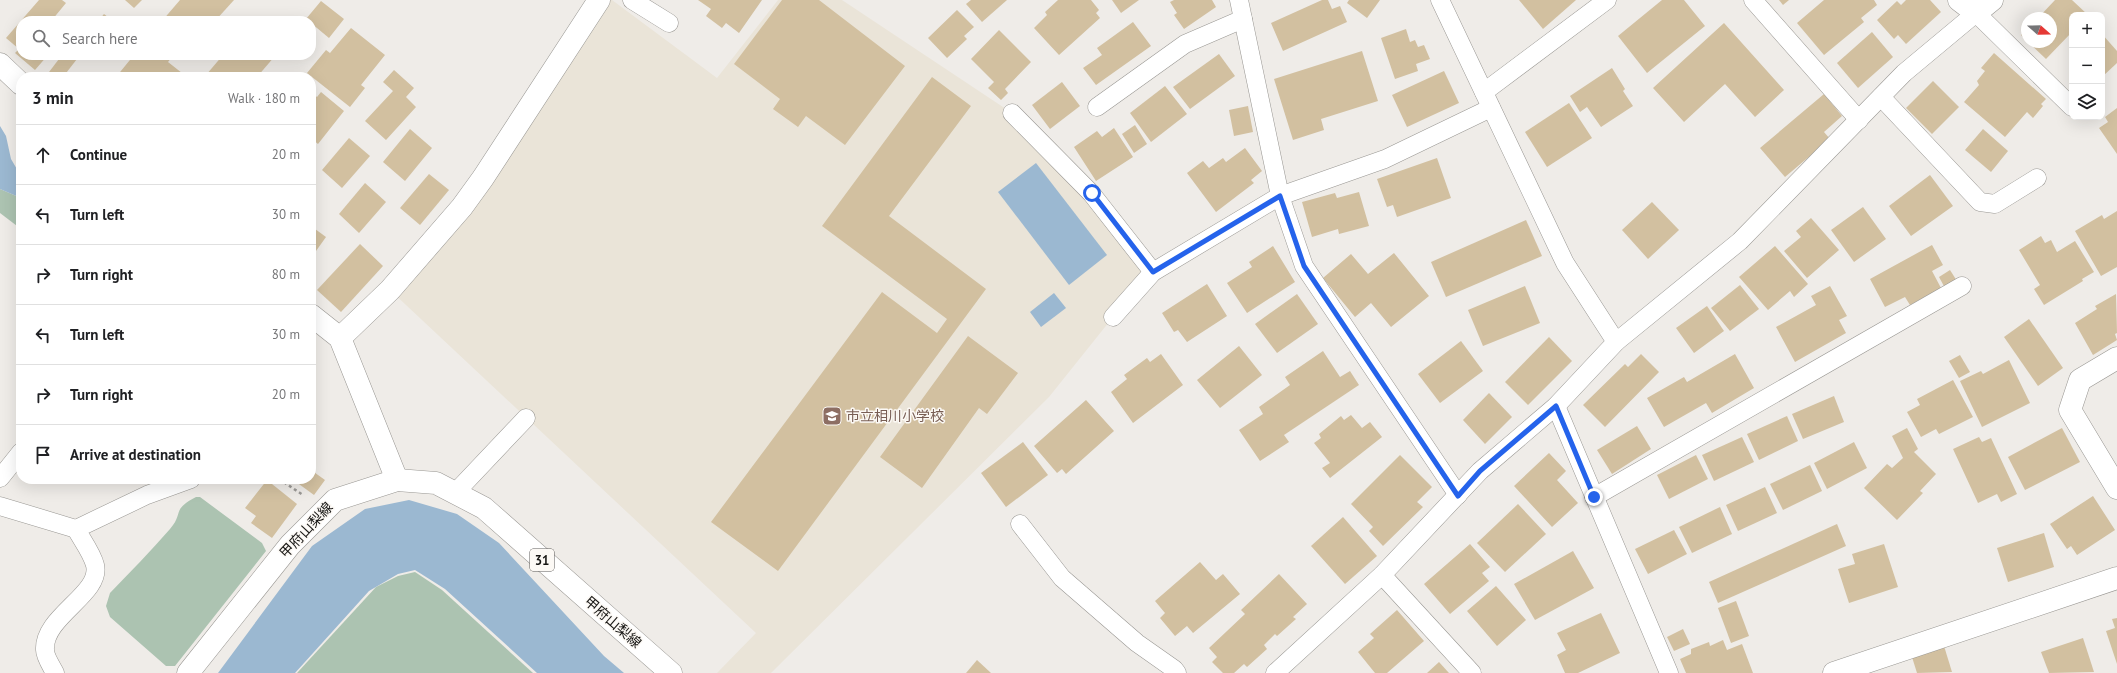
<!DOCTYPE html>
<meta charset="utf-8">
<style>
:root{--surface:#fff;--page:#f6f6f6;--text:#202124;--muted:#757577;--line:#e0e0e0}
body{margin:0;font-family:"PT Sans","Noto Sans JP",sans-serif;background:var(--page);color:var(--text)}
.controls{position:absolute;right:12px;top:12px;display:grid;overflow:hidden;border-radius:8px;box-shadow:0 4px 16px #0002}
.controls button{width:36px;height:36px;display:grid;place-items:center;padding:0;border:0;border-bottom:1px solid var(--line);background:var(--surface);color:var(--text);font:20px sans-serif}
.compass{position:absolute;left:2021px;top:12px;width:36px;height:36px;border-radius:50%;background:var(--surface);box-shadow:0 4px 16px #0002;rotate:110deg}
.stop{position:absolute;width:12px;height:12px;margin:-9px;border:3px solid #2563eb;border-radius:50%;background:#fff}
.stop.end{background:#2563eb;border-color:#fff;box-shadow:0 1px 4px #0008}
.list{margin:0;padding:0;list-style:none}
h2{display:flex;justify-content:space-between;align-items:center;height:52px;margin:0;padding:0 16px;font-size:17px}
h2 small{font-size:13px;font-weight:400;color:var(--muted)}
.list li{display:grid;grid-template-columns:26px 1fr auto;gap:12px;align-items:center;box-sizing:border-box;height:60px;padding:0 16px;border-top:1px solid var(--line)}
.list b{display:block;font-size:15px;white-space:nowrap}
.list em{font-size:13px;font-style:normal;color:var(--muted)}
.icon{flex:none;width:22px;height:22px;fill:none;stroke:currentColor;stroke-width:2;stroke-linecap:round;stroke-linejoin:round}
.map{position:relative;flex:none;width:2117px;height:673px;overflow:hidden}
.search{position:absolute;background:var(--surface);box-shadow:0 4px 16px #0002;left:16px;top:16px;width:300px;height:44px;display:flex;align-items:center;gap:10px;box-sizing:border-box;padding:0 14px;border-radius:16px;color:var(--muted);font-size:15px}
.panel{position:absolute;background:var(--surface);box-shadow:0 4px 16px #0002;left:16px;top:72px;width:300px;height:412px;border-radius:16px}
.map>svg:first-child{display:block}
.built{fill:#eae4d8}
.green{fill:#acc3b1}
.water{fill:#9bb8d1}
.building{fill:#d2c0a0}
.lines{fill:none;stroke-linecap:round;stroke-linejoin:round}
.lane-casing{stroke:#999793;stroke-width:19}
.street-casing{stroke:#999793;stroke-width:23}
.primary-casing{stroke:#999793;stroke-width:23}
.path{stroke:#9b9996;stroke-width:2.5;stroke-dasharray:3 3;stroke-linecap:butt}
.lane{stroke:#fff;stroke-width:18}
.street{stroke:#fff;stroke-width:22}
.primary{stroke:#fff;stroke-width:22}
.route{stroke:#2563eb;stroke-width:5}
.labels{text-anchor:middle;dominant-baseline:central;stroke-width:3;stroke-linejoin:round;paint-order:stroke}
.shield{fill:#fcf9f5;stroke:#5b5957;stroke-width:1}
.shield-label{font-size:13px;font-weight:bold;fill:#161513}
.education-label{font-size:14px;fill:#785e54;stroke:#fcf9f5;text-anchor:start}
.street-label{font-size:14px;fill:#161513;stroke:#fcf9f5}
</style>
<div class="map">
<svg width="2117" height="673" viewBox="0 0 2117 673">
<rect width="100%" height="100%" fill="#efece8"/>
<path class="built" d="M599,0H612L717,78L778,0H842L1012,113L1153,272L1113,317L1049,397L771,673H717L756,633L390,290Z"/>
<g class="green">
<path d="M0,189L21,198V229L0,213Z"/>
<path d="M196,497H200L262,543L266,551L175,666H166L110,617L106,606L110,593C130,572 151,551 170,529C184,513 171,510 196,497Z"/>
<path d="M415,572L442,590L533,673H297L376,587L398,576Z"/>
</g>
<g class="water">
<path d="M0,126L6,136L11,159L21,176V198L0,189Z"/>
<path d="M1036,163L1107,255L1069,285L998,192Z"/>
<path d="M1054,293L1066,308L1041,327L1030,312Z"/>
<path d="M409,500L457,514L499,543L604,656L624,673H537L445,589L415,570L398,574L369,591L295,673H218L312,546L365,509Z"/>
</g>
<g class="building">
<path d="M39,0H62L66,3L52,20L54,21H21V55H48L35,70L15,53L19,49L6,38Z"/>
<path d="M125,0H142L134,8Z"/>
<path d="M180,0H234L215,21H162Z"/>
<path d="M698,0H762L739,33L726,23L722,28L706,16L711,9Z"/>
<path d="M782,0H819L905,66L845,145L806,116L798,127L773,109L780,99L734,64Z"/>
<path d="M971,0H1007L982,22L966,4Z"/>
<path d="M1058,0H1091L1099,10L1096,13L1100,18L1059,55L1034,28L1047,15L1045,12Z"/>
<path d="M1112,0H1139L1121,13Z"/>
<path d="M1174,0H1212L1216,7L1184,29L1174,15L1177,13L1170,2Z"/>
<path d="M1322,0H1328L1332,9L1340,6L1347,22L1283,51L1271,23Z"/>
<path d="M1349,0H1380L1367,18L1347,3Z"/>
<path d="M1519,0H1576L1543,29Z"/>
<path d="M1662,0H1684L1705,26L1647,73L1618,36Z"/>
<path d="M1779,0H1789L1783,5Z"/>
<path d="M1824,0H1874L1877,5L1861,18L1864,22L1824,55L1797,23Z"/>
<path d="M1906,0H1930L1941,12L1906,44L1898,35L1894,39L1877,20L1897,1L1901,5Z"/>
<path d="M2055,0H2072L2088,15H2072V32L2046,59L2028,42H2051V18H2038Z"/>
<path d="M321,1L344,19L329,38L311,23V21L306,19Z"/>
<path d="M957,10L974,27L964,36L967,39L947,58L928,38Z"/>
<path d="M104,14L113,21H98Z"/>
<path d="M1133,22L1151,46L1096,85L1083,68L1102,55L1097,48Z"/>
<path d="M1724,23L1784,90L1755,117L1725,84L1684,122L1653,88Z"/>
<path d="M351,28L385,55L361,85L365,88L350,107L307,73L326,50L330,53Z"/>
<path d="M1406,29L1410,42L1415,40L1418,47L1424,45L1430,59L1416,64L1418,71L1395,79L1381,38Z"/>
<path d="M2027,29V41L2021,35Z"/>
<path d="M999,30L1031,62L1005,89L1008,93L1001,100L988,88L994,82L971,59Z"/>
<path d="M1872,32L1893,57L1858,88L1837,63Z"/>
<path d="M2102,34L2117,51V63L2102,77Z"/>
<path d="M1362,51L1378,101L1321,119L1324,130L1293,140L1274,79Z"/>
<path d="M1994,53L2046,99L2041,104L2043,106L2033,118L2027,112L2005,137L1964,102L1979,85L1977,81L1985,71L1981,68Z"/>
<path d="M1219,54L1235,76L1190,109L1173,87Z"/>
<path d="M62,55H72L77,59L63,77H47L46,76Z"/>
<path d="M134,55H170L172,57L168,62L187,77H116Z"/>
<path d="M176,55H186L181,60Z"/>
<path d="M223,55H273L275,56L257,77H208L206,75Z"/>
<path d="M1612,68L1625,89L1623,91L1633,106L1601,127L1587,107L1580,112L1570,96Z"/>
<path d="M394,70L414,88L406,97L416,107L386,140L365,121L393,91L383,82Z"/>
<path d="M1444,71L1459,103L1407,127L1392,95Z"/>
<path d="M932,77L971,106L889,216L986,289L778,571L711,522L882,292L937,333L947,319L822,226Z"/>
<path d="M1933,81L1959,107L1932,134L1906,108Z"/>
<path d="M1062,82L1080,106L1050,129L1032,105Z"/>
<path d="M1165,86L1187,114L1151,142L1130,113Z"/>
<path d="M311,92L317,97L321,92L344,111L318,144L311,138Z"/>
<path d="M1824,94L1842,116L1824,132L1830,139L1785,177L1760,148Z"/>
<path d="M1569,103L1592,138L1547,167L1525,132Z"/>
<path d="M1248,106L1253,132L1234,136L1229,110Z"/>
<path d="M2117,108V154L2099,128L2108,122L2105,117Z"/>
<path d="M1135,125L1147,144L1134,153L1122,134Z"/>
<path d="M1114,128L1133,157L1096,181L1074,147L1097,131L1102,137Z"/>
<path d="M410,129L432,148L405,181L383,162Z"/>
<path d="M1983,129L2008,151L1991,172L1965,150Z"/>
<path d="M349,138L370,156L342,188L322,170Z"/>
<path d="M1245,148L1262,171L1251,180L1254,183L1216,212L1187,173L1203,161L1209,168L1223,158L1226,162Z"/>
<path d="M1437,158L1451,198L1397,217L1393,205L1387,207L1377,179Z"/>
<path d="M429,174L449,190L420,225L400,208Z"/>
<path d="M1930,175L1953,206L1911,236L1889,206Z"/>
<path d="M365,183L386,202L359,233L339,214Z"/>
<path d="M1359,192L1369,226L1339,234L1338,229L1312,237L1302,202L1335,193L1337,198Z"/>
<path d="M1652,202L1679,230L1648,259L1622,230Z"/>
<path d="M1863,207L1886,239L1854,262L1831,230Z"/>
<path d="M2117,211V267L2101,276L2075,231L2102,215L2104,219Z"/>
<path d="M1811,218L1839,250L1807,278L1784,251L1801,237L1796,231Z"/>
<path d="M1526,220L1542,256L1446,297L1431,262Z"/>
<path d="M311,226L326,237L311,258Z"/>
<path d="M2041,236L2045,243L2051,240L2057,252L2075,241L2094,272L2082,279L2083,281L2044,305L2034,289L2040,285L2019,250Z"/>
<path d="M360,244L383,266L341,312L317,290Z"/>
<path d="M1932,245L1943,265L1932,271L1941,288L1910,305L1905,297L1885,307L1870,279Z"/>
<path d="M1273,246L1295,282L1247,313L1227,283L1252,267L1249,262Z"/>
<path d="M1775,246L1808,284L1794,297L1790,291L1768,310L1739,277Z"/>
<path d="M1394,253L1429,296L1391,327L1371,303L1355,317L1323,278L1351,254L1368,274Z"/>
<path d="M1950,270L1957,281L1945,288L1939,277Z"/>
<path d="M1207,284L1227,316L1187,342L1178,330L1174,332L1162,313Z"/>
<path d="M1740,285L1759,309L1730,331L1711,308Z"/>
<path d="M1525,286L1540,323L1483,346L1468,310Z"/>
<path d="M1830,286L1847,316L1839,320L1846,333L1795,362L1776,327L1816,305L1811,296Z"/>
<path d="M1297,294L1318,324L1277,353L1255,324Z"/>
<path d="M2116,294L2117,333L2115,334L2117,340L2093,355L2075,323L2097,309L2095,306Z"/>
<path d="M1707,306L1724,331L1694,353L1676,328Z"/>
<path d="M2029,319L2063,368L2038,386L2004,337Z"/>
<path d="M968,336L1018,373L987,414L979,408L922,488L880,457Z"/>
<path d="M1549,337L1572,361L1528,405L1505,382Z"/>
<path d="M1461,341L1483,371L1440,403L1418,374Z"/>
<path d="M1239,346L1262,375L1220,408L1197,380Z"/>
<path d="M1323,351L1340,377L1350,371L1359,385L1284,435L1289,442L1260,461L1239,430L1263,414L1259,407L1290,385L1285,377Z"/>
<path d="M1161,354L1183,385L1133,423L1111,392L1127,379L1124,375L1147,358L1150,362Z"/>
<path d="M1641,354L1659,372L1605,427L1583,405L1625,364L1628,367Z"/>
<path d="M1735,354L1754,388L1712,413L1706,403L1664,427L1647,398L1684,377L1687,382Z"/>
<path d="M1960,355L1970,372L1959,378L1949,361Z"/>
<path d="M2009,360L2030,403L1982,427L1960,381L1981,371L1983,374Z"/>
<path d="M1953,380L1973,417L1939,434L1936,429L1921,437L1907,412L1920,405L1917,399Z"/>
<path d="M1489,393L1512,417L1485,444L1463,420Z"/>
<path d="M1834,396L1844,422L1803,439L1792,414Z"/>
<path d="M1086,400L1114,431L1066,474L1062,469L1057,473L1034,446Z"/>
<path d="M1351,415L1362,428L1370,422L1382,437L1330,478L1322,468L1330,463L1314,443L1321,438L1319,434L1341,416L1344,420Z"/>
<path d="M1787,416L1798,441L1759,460L1747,434Z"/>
<path d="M1637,426L1651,449L1612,474L1597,450Z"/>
<path d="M1907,428L1918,449L1914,452L1936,474L1920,491L1923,493L1897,520L1864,488L1887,464L1892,468L1903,458L1892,436Z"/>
<path d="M2062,428L2080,462L2025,490L2008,457Z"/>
<path d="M1742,437L1754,462L1714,481L1702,455Z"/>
<path d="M1979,437L1982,442L1991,438L2017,494L2001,502L1997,494L1978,503L1953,449Z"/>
<path d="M1023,442L1048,475L1006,507L981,473Z"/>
<path d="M1854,442L1867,468L1827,489L1814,463Z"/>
<path d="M1549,453L1566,471L1557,480L1578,503L1552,527L1514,486Z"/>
<path d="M1400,455L1432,487L1417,502L1423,507L1383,546L1369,531L1373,527L1351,504Z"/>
<path d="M1696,455L1708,479L1669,499L1657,475Z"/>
<path d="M1810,465L1822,491L1783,510L1770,484Z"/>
<path d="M311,470L325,480L314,495L292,479H311Z"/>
<path d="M267,480L297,504L272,538L251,523L256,516L245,508Z"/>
<path d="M1765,487L1777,513L1738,531L1726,505Z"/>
<path d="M2093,496L2115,530L2077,555L2071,546L2067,549L2050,524Z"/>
<path d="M1518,504L1546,534L1505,572L1477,543Z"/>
<path d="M1720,507L1732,534L1692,553L1679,527Z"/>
<path d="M1343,517L1377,556L1345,584L1311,546Z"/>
<path d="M1837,524L1846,546L1718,603L1709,582Z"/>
<path d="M1674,530L1687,554L1648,574L1635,549Z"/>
<path d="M2044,533L2054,567L2008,582L1997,548Z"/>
<path d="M1470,544L1490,567L1482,573L1489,581L1450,614L1424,584Z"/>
<path d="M1884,544L1898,587L1849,603L1838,569L1855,564L1852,554Z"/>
<path d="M1573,551L1594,588L1535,620L1514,584Z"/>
<path d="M1200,562L1216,580L1223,574L1240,594L1193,633L1187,626L1175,636L1160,618L1165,613L1155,601Z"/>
<path d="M1279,574L1307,604L1293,617L1296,619L1277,636L1275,634L1264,645L1267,649L1247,667L1244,664L1234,673H1223L1212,662L1217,657L1209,648L1245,614L1241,610Z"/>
<path d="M1496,586L1526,620L1497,646L1467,611Z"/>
<path d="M1736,601L1749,636L1731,643L1718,608Z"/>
<path d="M1397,610L1424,641L1387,673H1375L1358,652L1374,638L1370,634Z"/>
<path d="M1601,613L1620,653L1578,673H1565L1557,655L1566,650L1557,633Z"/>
<path d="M2117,618V664L2106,631L2115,628L2112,619Z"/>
<path d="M1683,629L1690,644L1674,651L1667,637Z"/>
<path d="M2083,638L2094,672L2049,673L2041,652Z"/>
<path d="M1723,640L1727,650L1742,644L1753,673H1686L1680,659L1691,654V649L1709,642L1710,646Z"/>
<path d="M1944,646L1952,672L1917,673L1912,657Z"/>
<path d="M977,660L991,673H966Z"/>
<path d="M1439,662L1449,673H1427Z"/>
</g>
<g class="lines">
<g class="lane-casing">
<g id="lane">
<path d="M632,0L669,23"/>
<path d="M1239,0L1280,196L1304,266L1458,495"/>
<path d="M1753,0L1859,120"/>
<path d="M1484,92L1607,0"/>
<path d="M1881,97L1980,202L1995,204L2037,178"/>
<path d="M1097,107L1185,44L1243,19"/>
<path d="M1012,113L1091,193L1153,272"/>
<path d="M1113,317L1153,272L1280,196L1385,159L1491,108"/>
<path d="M1616,342L1740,241L1904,73L1976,13L2072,107"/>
<path d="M1556,406L1669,673"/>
<path d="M0,478L21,452"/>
<path d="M455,493L526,418"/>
<path d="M1594,497L1962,286"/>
<path d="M0,506L76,529"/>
<path d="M1020,524L1062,578L1137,643L1174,669L1177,673"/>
<path d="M1382,575L1472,673"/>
<path d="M55,673C52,667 45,657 45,650C43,616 102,594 95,565C92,553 82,540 76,529L147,495L191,479"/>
<path d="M1275,673L1382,575L1480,471L1556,406L1616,342L1565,263L1440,0"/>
</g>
</g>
<g class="street-casing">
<g id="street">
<path d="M1959,0L1976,13L1992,0"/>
<path d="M0,64L21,84"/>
<path d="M311,315L340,338L397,480"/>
<path d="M340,338L390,290L462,207L483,178L599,0"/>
<path d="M2117,358L2080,380L2070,410L2117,488"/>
<path d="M1834,673L2117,578"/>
</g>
</g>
<g class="primary-casing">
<path id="primary" d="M188,673L290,545L335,500L397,480L436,483L484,508L671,673"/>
</g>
<path class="path" d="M279,479L303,495"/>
<use href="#lane" class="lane"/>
<use href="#street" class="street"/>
<use href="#primary" class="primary"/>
</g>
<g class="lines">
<path class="route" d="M1092,193L1153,272L1280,196L1304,266L1458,496L1480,471L1556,406L1594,497"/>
</g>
<defs>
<g id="school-square" transform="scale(1)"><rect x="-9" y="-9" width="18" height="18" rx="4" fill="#8d6e63" stroke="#fcf9f5"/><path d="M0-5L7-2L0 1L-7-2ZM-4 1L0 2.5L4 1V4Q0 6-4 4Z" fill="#fff"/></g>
</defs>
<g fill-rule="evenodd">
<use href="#school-square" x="832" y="416"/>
</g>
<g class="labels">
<rect class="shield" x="530" y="549" width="24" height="22" rx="3"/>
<g class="shield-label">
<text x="542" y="560">31</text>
</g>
<g class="education-label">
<text x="846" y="416">市立相川小学校</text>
</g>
<g class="street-label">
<text transform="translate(306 530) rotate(-47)">甲府山梨線</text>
<text transform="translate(613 622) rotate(41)">甲府山梨線</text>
</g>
</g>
</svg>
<div class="controls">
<button>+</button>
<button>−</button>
<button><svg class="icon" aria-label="layers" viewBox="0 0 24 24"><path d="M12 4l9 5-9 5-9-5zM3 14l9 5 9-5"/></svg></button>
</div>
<svg class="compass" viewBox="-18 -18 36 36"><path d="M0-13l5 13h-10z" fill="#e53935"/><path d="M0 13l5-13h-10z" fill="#757577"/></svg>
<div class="stop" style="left:1092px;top:193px"></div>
<div class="stop end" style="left:1594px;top:497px"></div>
<div class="search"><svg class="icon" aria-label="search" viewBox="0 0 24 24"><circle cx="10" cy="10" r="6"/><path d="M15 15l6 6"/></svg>Search here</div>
<section class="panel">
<h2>3 min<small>Walk · 180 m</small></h2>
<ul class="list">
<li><svg class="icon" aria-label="ahead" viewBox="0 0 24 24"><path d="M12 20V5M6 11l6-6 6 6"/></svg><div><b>Continue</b></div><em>20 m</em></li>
<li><svg class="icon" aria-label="left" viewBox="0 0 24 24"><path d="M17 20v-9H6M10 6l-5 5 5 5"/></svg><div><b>Turn left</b></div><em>30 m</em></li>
<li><svg class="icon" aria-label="right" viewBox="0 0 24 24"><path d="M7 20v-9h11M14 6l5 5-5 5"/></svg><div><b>Turn right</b></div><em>80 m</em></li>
<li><svg class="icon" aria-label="left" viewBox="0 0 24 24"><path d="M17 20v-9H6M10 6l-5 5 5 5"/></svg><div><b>Turn left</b></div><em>30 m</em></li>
<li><svg class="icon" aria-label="right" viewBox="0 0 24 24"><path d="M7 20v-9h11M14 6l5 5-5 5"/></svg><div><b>Turn right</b></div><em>20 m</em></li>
<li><svg class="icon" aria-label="arrive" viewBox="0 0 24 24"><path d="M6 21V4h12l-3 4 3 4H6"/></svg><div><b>Arrive at destination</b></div></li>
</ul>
</section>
</div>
